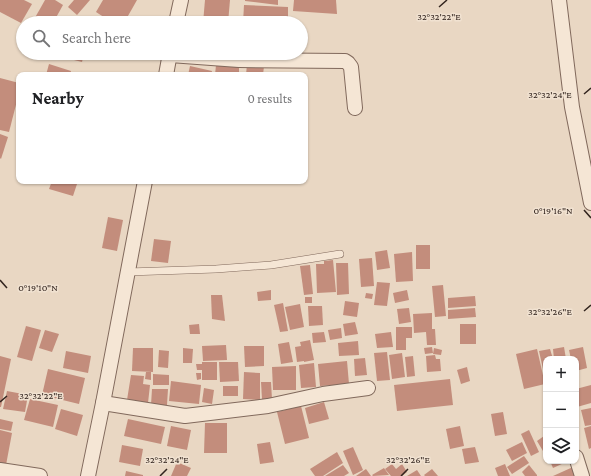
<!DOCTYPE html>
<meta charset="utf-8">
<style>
:root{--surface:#fff;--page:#f2f2f2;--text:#202124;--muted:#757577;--line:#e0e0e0}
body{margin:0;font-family:"Crimson Pro",serif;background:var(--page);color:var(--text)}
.controls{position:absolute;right:12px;bottom:12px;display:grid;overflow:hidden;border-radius:8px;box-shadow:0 1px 3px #0004}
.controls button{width:36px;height:36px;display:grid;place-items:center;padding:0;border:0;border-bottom:1px solid var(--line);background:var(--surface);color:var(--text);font:20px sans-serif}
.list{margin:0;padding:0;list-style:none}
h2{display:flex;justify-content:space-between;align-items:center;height:52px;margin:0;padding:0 16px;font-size:17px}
h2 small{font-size:13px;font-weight:400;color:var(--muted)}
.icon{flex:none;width:22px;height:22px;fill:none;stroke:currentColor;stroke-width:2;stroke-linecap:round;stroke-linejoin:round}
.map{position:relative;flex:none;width:591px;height:476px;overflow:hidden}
.search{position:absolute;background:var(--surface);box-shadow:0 1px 3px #0004;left:16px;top:16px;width:292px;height:44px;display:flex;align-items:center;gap:10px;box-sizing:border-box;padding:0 14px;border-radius:22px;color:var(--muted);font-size:15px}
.panel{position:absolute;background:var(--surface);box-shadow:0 1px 3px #0004;left:16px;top:72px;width:292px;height:112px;border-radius:8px}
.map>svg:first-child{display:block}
.building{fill:#c38d7c}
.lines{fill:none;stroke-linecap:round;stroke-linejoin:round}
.service-casing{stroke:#81695c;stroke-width:8}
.minor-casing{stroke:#81695c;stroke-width:16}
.service{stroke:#f5e6d5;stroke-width:7}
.minor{stroke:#f5e6d5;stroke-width:14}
.ticks{fill:none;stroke:#32241e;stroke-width:1.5}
.ticks-label{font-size:10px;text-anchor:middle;fill:#32241e;stroke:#f1e2d1;stroke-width:3;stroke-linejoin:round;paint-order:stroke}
</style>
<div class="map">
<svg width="591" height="476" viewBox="0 0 591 476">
<rect width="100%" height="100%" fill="#e9d7c3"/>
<g class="building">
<path d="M0,0H24L32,4L21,23L0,12Z"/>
<path d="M45,0H55L63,5L53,23H32Z"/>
<path d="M74,0H90L77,15L68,7Z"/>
<path d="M103,0H137L124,23H113L96,12Z"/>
<path d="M205,0H230L228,23H203Z"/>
<path d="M245,0H278V5L245,1Z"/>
<path d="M294,0H336L337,14L293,11Z"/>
<path d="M244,5L288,7V23H243Z"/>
<path d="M59,53H84L82,62L58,56Z"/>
<path d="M49,64L71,71L70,75H46Z"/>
<path d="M247,64L264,66L263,75H246Z"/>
<path d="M216,65L239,66V75H215Z"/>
<path d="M190,66L212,71L211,75H188Z"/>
<path d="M0,78L19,83V93L9,132L0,130Z"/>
<path d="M0,134L8,137L1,159L0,158Z"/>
<path d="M52,181H67L77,184L73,196L49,189Z"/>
<path d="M108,217L123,220L117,251L102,248Z"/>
<path d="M154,239L171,241L168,263L151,261Z"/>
<rect x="416" y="245" width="14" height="24"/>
<path d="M387,250L390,268L377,270L375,252Z"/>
<path d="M412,252L413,281L396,282L394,254Z"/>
<path d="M372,258L374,286L361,287L359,259Z"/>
<path d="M333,260L336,292L317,293L316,264H324V261Z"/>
<path d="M336,263H348L349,294L337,295Z"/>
<path d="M310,265L313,294L304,295L300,266Z"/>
<path d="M377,282L390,283L387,306L374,305Z"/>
<path d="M443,285L446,316L435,317L432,286Z"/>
<path d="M271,290V300L258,301L257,292Z"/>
<path d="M407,290L409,300L395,303L393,293Z"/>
<path d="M366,293L373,294L372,299L365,298Z"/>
<path d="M211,295H222L225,321L212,319Z"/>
<path d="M475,296L476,306L448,308V298Z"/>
<rect x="305" y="297" width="7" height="6"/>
<path d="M345,301L359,303L357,317L343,315Z"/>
<path d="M283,303L288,331L280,332L274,305Z"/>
<path d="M300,304L304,327L290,330L285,307Z"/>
<path d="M308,306H322L323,325L309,326Z"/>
<path d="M409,308L411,322L399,324L397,309Z"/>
<path d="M475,308L476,317L448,319V310Z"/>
<path d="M432,313V329H435L436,345H427L426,332L414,333L413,314Z"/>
<path d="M355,322L358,334L345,336L343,324Z"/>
<path d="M199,324L200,334H190L189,325Z"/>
<rect x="460" y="324" width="16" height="20"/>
<path d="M26,326L41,330L32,361L17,357Z"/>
<path d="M396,327H412V338H406V350H396Z"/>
<path d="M341,328L342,338L330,340L328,330Z"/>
<path d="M45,330L59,334L52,352L39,348Z"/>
<path d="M324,332L326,342L313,343L312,333Z"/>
<path d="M391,332L393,347L377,348L375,334Z"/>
<path d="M310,340L314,360L304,362V361L297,362L295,347L301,346L300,342Z"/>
<path d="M358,341L359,355L339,356L338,343Z"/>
<path d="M289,342L293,362L281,364L278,344Z"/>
<path d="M226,345L227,360L203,361L202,346Z"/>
<path d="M244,346H264V366L245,367Z"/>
<path d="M432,347L433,353L425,354L424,348Z"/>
<path d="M564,347L566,359H554L553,349Z"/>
<path d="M583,347L587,368L576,371V359H571L569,350Z"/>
<path d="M133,348H153V372L132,371Z"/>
<path d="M183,348L193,349L192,363H183Z"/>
<path d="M434,348L442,350L441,355L433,354Z"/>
<path d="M537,349L545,384L524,389L516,354Z"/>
<path d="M550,349L553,359H546L545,378L539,351Z"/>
<path d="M159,350L169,351L168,368L158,367Z"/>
<path d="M66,351L91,356L88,373L63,368Z"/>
<path d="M387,352L390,380L377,381L374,353Z"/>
<path d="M402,353L405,377L392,379L389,355Z"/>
<path d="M435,355L436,359H440L441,371L427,372L426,356Z"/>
<path d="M0,356L11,359L1,407H0Z"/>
<path d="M413,356L415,376L407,377L405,357Z"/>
<path d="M365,358L367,375L355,376L354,359Z"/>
<path d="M347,361L349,384L320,386L318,364Z"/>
<rect x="202" y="362" width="15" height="18"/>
<path d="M219,362H238L239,381L220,382Z"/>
<path d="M314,363L316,387L301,388L299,365Z"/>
<path d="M196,364H202V370H197Z"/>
<path d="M296,366V390H273L272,367Z"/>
<path d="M467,367L470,381L461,384L457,370Z"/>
<path d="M48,369L85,378L79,404L42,395Z"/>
<path d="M146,372H151V380L145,379Z"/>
<path d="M244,372L260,373V400L243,399Z"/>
<path d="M196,373H201V379L197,380Z"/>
<path d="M153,374L169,375V385H153Z"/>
<path d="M131,375L144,376L143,384L150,385L148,403L127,400Z"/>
<path d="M450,379L453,405L397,411L394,385Z"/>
<path d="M171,381L201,385L199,404L169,401Z"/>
<path d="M261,382H271L272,399H262Z"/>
<path d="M591,385V403L577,407L576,403V389Z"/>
<rect x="223" y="386" width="15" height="10"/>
<path d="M204,388L214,390L212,404L202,402Z"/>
<path d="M152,389H168L167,405H151Z"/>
<path d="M7,391L28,395L25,412L3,409Z"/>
<path d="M30,399L58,405L53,427L24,420Z"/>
<path d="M324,402L329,419L309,424L305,408Z"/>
<path d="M301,406L309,438L285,444L277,412Z"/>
<path d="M591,408V425L585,426L581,410Z"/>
<path d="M61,409L83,415L77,436L55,429Z"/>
<path d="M503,412L507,434L495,436L491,414Z"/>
<path d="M0,419L13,422L11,431L0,429Z"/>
<path d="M128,419L165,427L161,444L124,436Z"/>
<path d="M205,423H227V453H204Z"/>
<path d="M171,426L191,430L187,450L167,446Z"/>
<path d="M460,426L464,446L450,449L446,429Z"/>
<path d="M591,426V448L589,449L584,428Z"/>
<path d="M0,430L12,433L6,465L0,463Z"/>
<path d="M529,430L539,452L531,456L521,434Z"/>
<path d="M544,436L546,440V449L543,451L537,441Z"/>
<path d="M270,442L274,462L260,464L257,444Z"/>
<path d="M522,442L527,453L512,461L506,450Z"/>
<path d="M122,445L143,449L140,466L119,462Z"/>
<path d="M353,447L363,470L353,475L343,451Z"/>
<path d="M475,447L479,462L465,464L462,449Z"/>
<path d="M337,452L343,463L323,476H315L310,469Z"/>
<path d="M524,456L529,463L512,474L507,467Z"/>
<path d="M550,461H563L564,463L553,468Z"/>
<path d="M177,462L191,468L187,476H171Z"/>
<path d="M392,464L396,469L402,464L407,472L402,476H391L385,469Z"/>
<path d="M505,464L510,476H498L495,468Z"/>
<path d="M343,465L349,473L344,476H325Z"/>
<path d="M529,465L537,475V476H525L522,472Z"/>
<path d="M573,467L577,476H553Z"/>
<path d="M384,468L389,475L373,476L372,475Z"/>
<path d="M366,469L371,476H356Z"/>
<path d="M432,469L438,476H425L424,475Z"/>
<path d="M417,470L421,476H407Z"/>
<path d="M126,471L143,475V476H125Z"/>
</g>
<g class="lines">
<g class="service-casing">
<path id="service" d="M128,272L216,269L271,265L340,254"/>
</g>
<g class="minor-casing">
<g id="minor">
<path d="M559,0L572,107L591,203"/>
<path d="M176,23L181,0"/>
<path d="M170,55L239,60L345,61L348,63L351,67L355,108"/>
<path d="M166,75L170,53"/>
<path d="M103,403L185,416L268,406L323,394L368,388"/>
<path d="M576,457L582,476"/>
<path d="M0,470L40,476"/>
<path d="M88,476L103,403L145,181"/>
</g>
</g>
<use href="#service" class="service"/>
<use href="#minor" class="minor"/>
</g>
<path class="ticks" d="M439,7L447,0M584,94L591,88M584,210L591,218M0,280L7,288M584,311L591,305M0,402L7,396M160,476L167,469M401,476L408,469"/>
<g class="ticks-label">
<text x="439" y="20">32°32'22"E</text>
<text x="550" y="98">32°32'24"E</text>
<text x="553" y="214">0°19'16"N</text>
<text x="38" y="291">0°19'10"N</text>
<text x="550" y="315">32°32'26"E</text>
<text x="41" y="399">32°32'22"E</text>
<text x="167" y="463">32°32'24"E</text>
<text x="408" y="463">32°32'26"E</text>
</g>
</svg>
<div class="controls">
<button>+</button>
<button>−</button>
<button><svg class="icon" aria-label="layers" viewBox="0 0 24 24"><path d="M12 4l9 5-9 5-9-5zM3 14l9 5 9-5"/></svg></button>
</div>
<div class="search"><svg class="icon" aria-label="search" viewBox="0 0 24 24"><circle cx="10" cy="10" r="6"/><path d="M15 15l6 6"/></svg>Search here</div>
<section class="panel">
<h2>Nearby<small>0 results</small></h2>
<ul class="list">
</ul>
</section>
</div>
